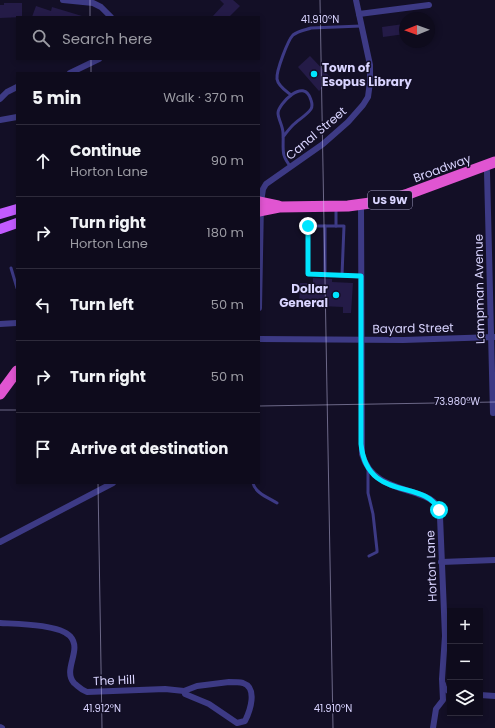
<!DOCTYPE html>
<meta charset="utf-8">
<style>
:root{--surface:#0e0b1c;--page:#171425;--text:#f1f3f6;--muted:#9b9ba3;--line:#2e2b3b}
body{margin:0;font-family:Poppins,sans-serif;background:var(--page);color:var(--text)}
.controls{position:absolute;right:12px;bottom:12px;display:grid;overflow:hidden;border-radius:0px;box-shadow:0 2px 6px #0003}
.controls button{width:36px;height:36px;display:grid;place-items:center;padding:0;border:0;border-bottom:1px solid var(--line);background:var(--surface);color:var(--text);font:20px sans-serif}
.compass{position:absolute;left:399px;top:12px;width:36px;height:36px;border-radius:50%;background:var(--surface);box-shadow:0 2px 6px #0003;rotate:269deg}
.stop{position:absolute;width:12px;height:12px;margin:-9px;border:3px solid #00e5ff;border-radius:50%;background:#fff}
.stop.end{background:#00e5ff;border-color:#fff;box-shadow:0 1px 4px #0008}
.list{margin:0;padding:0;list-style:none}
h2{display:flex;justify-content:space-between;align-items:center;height:52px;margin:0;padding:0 16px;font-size:17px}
h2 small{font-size:13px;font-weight:400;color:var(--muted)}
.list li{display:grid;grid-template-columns:26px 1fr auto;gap:12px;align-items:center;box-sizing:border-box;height:72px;padding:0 16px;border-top:1px solid var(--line)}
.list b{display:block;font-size:15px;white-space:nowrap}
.list p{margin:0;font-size:13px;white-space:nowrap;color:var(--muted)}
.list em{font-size:13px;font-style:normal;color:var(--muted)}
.icon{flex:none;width:22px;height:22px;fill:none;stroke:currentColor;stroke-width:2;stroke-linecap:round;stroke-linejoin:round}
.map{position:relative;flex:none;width:495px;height:728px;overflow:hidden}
.search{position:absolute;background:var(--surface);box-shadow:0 2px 6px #0003;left:16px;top:16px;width:244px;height:44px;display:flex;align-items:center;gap:10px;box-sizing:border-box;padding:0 14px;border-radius:0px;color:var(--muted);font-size:15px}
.panel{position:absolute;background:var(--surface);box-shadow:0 2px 6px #0003;left:16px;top:72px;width:244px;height:412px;border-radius:0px}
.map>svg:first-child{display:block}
.building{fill:#241b47}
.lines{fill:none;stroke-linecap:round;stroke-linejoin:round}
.service{stroke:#3d3a85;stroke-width:3}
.minor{stroke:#3d3a85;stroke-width:6}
.primary{stroke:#c25bff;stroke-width:10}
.trunk{stroke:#e055d1;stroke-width:11}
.route{stroke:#00e5ff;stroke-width:5}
.ticks{fill:none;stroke:#d9d4ff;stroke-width:1;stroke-opacity:0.45}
.poi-dot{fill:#00e5ff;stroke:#130f26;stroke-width:1.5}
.labels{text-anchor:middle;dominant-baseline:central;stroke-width:3;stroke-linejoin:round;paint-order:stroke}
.shield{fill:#130f26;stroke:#9e99be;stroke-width:1}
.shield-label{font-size:11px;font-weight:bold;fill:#d9d4ff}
.poi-label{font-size:12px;font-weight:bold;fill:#d9d4ff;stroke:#130f26;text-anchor:start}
.street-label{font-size:12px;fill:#d9d4ff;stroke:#130f26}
.ticks-label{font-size:10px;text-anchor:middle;fill:#d9d4ff;stroke:#130f26;stroke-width:3;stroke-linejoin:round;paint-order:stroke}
</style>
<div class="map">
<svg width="495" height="728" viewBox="0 0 495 728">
<rect width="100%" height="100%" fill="#130f26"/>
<g class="building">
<path d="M220,0H233L240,6L229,17H212L224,4Z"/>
<path d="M4,3H22V17L0,18V5H4Z"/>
<path d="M36,6L51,11L52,7L82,16V17H32Z"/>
<path d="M404,24L405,34L383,37L382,27Z"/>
<path d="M310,56L332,79L319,91L298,67Z"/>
<path d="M313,278L332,279V282L353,283L351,313H343V307L299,305L300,283H313Z"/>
</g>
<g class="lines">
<g class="service">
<path d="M291,95C286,91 278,86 277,79C276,71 288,40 293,35C298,31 305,30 311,28L361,26"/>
<path d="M283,137C286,133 289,129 293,125C298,120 307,115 311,109C313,106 312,103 311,100C304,76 278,105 278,113C278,119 283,126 283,133C284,149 280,154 291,167"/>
<path d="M336,208V226H308V274L361,277"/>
<path d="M336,226H344L342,275"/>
<path d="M11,268L17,288"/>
<path d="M325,275V226"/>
<path d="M368,468V493L373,514L377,550V552L369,556"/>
<path d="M253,483C255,493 269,498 277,503"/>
</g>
<g class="minor">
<path d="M63,0L93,3L101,7L111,17"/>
<path d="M359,14L429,5"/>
<path d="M70,73L99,59"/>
<path d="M0,99L7,92L17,87"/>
<path d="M0,120L17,117"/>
<path d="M486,166L487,172L493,413"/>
<path d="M361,205L362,454C370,482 394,486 418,494C425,496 432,499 437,505C439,509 440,513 440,517L445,636L442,679L443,700L436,709L433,728"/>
<path d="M259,308L261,202L263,189L266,184L323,144L348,122L363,105L368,97L370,82V65L356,0"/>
<path d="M0,324L17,323"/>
<path d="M259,339L403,340L495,337"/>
<path d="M0,542L113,483"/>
<path d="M441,562L495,560"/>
<path d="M0,623C17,624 58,624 70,636C83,650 62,669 74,683C79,687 81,690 87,692L165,689L184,691"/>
<path d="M229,682C234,682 239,682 243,683C258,688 250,711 245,721L237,723L209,704L185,694L184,691L197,686Z"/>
<path d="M443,684L444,688L450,692"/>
<path d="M480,695L495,696"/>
<path d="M0,727L2,728"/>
</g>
<g class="primary">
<path d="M0,214L17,209"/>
<path d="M0,229L17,223"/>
</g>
<g class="trunk">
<path d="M259,202L278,206"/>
<path d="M259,211L279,207L348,206L385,201L408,194L495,162"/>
<path d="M0,394L17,371"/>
</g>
</g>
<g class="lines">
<path class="route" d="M308,226V274L361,276V444C367,503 424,478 439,510"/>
</g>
<path class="ticks" d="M90,0V17M320,0L333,728M91,59V73M259,406L495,402M0,410H17M98,483L102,728"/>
<g class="poi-dot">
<circle cx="314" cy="74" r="4"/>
<circle cx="336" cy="295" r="4"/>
</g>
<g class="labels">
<rect class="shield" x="368" y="191" width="44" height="18" rx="3"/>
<g class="shield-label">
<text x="390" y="200">US 9W</text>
</g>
<g class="poi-label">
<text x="322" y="67">Town of<tspan x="322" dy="14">Esopus Library</tspan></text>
<text x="328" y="288" text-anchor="end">Dollar<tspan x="328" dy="14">General</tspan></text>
</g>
<g class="street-label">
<text transform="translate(316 133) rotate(-40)">Canal Street</text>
<text transform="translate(442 168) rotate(-20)">Broadway</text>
<text transform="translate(479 289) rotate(-91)">Lampman Avenue</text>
<text transform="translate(413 328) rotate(-1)">Bayard Street</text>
<text transform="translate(431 566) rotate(-92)">Horton Lane</text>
<text transform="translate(114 680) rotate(-2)">The Hill</text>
</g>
</g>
<g class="ticks-label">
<text x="320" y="23">41.910°N</text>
<text x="457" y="405">73.980°W</text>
<text x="102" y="712">41.912°N</text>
<text x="333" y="712">41.910°N</text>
</g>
</svg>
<div class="controls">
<button>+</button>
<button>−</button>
<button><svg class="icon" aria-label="layers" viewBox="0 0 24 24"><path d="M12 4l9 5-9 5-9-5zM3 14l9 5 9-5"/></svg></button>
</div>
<svg class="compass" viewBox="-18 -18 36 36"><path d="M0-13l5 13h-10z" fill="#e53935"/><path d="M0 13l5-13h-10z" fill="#9b9ba3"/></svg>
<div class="stop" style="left:439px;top:510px"></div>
<div class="stop end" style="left:308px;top:226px"></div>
<div class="search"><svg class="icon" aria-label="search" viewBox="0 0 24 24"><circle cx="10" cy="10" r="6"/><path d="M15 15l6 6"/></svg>Search here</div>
<section class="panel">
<h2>5 min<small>Walk · 370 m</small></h2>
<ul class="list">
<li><svg class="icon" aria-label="ahead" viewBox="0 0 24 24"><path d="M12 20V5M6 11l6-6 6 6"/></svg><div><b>Continue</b><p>Horton Lane</p></div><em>90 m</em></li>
<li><svg class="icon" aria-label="right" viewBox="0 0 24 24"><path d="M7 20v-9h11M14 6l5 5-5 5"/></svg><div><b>Turn right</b><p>Horton Lane</p></div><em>180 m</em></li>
<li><svg class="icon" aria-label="left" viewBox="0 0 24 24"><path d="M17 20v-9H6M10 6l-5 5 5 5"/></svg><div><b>Turn left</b></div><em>50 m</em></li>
<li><svg class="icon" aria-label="right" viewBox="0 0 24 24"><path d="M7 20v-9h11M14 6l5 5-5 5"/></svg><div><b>Turn right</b></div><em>50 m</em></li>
<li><svg class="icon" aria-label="arrive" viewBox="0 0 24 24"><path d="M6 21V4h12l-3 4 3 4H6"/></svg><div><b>Arrive at destination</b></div></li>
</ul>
</section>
</div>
